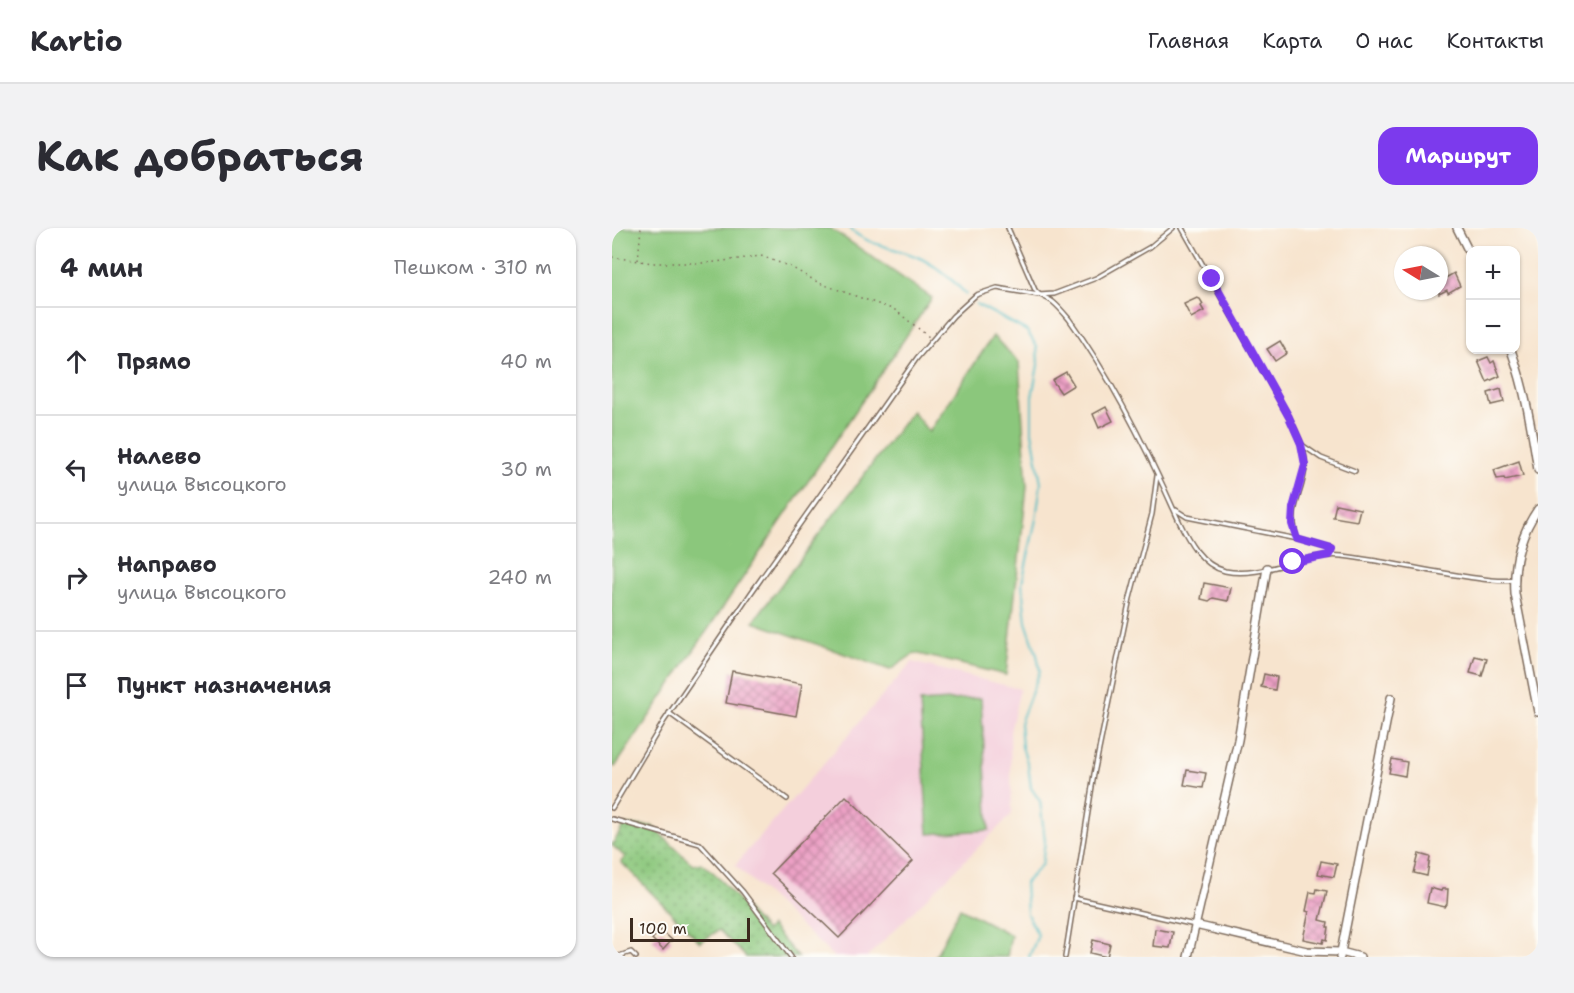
<!DOCTYPE html>
<html lang="ru">
<meta charset="utf-8">
<style>
:root{--surface:#fff;--page:#f2f2f3;--text:#2b2b33;--muted:#7c7c81;--line:#e1e1e2;--accent:#7c3aed}
body{margin:0;font-family:"Shantell Sans",sans-serif;background:var(--page);color:var(--text)}
.controls{position:absolute;right:18px;top:18px;display:grid;overflow:hidden;border-radius:12px;box-shadow:0 2px 4px #0004}
.controls button{width:54px;height:54px;display:grid;place-items:center;padding:0;border:0;border-bottom:2px solid var(--line);background:var(--surface);color:var(--text);font:30px sans-serif}
.compass{position:absolute;left:782px;top:18px;width:54px;height:54px;border-radius:50%;background:var(--surface);box-shadow:0 2px 4px #0004;rotate:280deg}
.scale{position:absolute;left:18px;bottom:15px;width:120px;box-sizing:border-box;padding-left:6px;border:3px solid #3b2a1e;border-top:0;font-size:16px;line-height:21px;white-space:nowrap;color:#3b2a1e;-webkit-text-stroke:4px #fdfcf7;paint-order:stroke}
.stop{position:absolute;width:18px;height:18px;margin:-14px;border:4px solid #7c3aed;border-radius:50%;background:#fff}
.stop.end{background:#7c3aed;border-color:#fff;box-shadow:0 2px 6px #0008}
.list{margin:0;padding:0;list-style:none}
h2{display:flex;justify-content:space-between;align-items:center;height:78px;margin:0;padding:0 24px;font-size:26px}
h2 small{font-size:20px;font-weight:400;color:var(--muted)}
.list li{display:grid;grid-template-columns:39px 1fr auto;gap:18px;align-items:center;box-sizing:border-box;height:108px;padding:0 24px;border-top:2px solid var(--line)}
.list b{display:block;font-size:22px;white-space:nowrap}
.list p{margin:0;font-size:20px;white-space:nowrap;color:var(--muted)}
.list em{font-size:20px;font-style:normal;color:var(--muted)}
.icon{flex:none;width:33px;height:33px;fill:none;stroke:currentColor;stroke-width:2;stroke-linecap:round;stroke-linejoin:round}
.map{position:relative;flex:none;width:926px;height:729px;overflow:hidden;border-radius:18px}
header{display:flex;align-items:center;gap:36px;box-sizing:border-box;height:84px;padding:0 30px;background:var(--surface);border-bottom:2px solid var(--line)}
header strong{font-size:28px}
nav{display:flex;gap:33px;margin-inline-start:auto;font-size:21px}
.intro{display:flex;align-items:center;justify-content:space-between;box-sizing:border-box;height:144px;padding:0 36px}
h1{margin:0;font-size:42px}
.button{padding:15px 27px;border-radius:18px;background:var(--accent);color:#fff;font-size:21px;font-weight:700}
main{display:flex;gap:36px;padding:0 36px}
aside{flex:1;background:var(--surface);border-radius:18px;box-shadow:0 2px 4px #0004}
.map>svg:first-child{display:block}
.built{fill:#f4cfdc}
.grass{fill:#8bc77c;stroke:#63784d;stroke-width:1.5}
.park{fill:url(#park-dots);stroke:#63784d;stroke-width:1.5}
.lines{fill:none;stroke-linecap:round;stroke-linejoin:round}
.stream{stroke:#4cbbc3;stroke-width:2}
.building{fill:url(#building-cross-hatch)}
.service-casing{stroke:#7d6b5c;stroke-width:6}
.minor-casing{stroke:#7d6b5c;stroke-width:10}
.path{stroke:#7d6b5c;stroke-width:1.5;stroke-dasharray:1.5 4.5;stroke-linecap:butt}
.service{stroke:#fff;stroke-width:3}
.minor{stroke:#fff;stroke-width:7}
.route{stroke:#7c3aed;stroke-width:8}
</style>
<header>
<strong>Kartio</strong>
<nav><a>Главная</a><a>Карта</a><a>О нас</a><a>Контакты</a></nav>
</header>
<div class="intro"><h1>Как добраться</h1><a class="button">Маршрут</a></div>
<main>
<aside>
<h2>4 мин<small>Пешком · 310 m</small></h2>
<ul class="list">
<li><svg class="icon" aria-label="ahead" viewBox="0 0 24 24"><path d="M12 20V5M6 11l6-6 6 6"/></svg><div><b>Прямо</b></div><em>40 m</em></li>
<li><svg class="icon" aria-label="left" viewBox="0 0 24 24"><path d="M17 20v-9H6M10 6l-5 5 5 5"/></svg><div><b>Налево</b><p>улица Высоцкого</p></div><em>30 m</em></li>
<li><svg class="icon" aria-label="right" viewBox="0 0 24 24"><path d="M7 20v-9h11M14 6l5 5-5 5"/></svg><div><b>Направо</b><p>улица Высоцкого</p></div><em>240 m</em></li>
<li><svg class="icon" aria-label="arrive" viewBox="0 0 24 24"><path d="M6 21V4h12l-3 4 3 4H6"/></svg><div><b>Пункт назначения</b></div></li>
</ul>
</aside>
<div class="map">
<svg width="926" height="729" viewBox="0 0 926 729">
<defs>
<pattern id="park-dots" width="8" height="8" patternUnits="userSpaceOnUse" patternTransform="scale(1.5)"><rect width="8" height="8" fill="#8bc77c"/><path d="M2 2h.1M6 6h.1" fill="none" stroke="#73a265" stroke-width="1.8" stroke-linecap="round"/></pattern>
<pattern id="building-cross-hatch" width="8" height="8" patternUnits="userSpaceOnUse" patternTransform="scale(1.5)"><rect width="8" height="8" fill="#eca0c5"/><path d="M0 0l8 8M0 8l8-8" fill="none" stroke="#c0839f"/></pattern>
</defs>
<rect width="100%" height="100%" fill="#fdfcf7"/>
<filter id="ink" filterUnits="userSpaceOnUse"><feTurbulence type="fractalNoise" baseFrequency=".0167" numOctaves="2"/><feDisplacementMap in="SourceGraphic" scale="12" xChannelSelector="R" yChannelSelector="G"/><feConvolveMatrix kernelMatrix="1 2 1 2 8 2 1 2 1" color-interpolation-filters="sRGB"/></filter>
<filter id="wash" filterUnits="userSpaceOnUse"><feTurbulence type="fractalNoise" baseFrequency=".008" numOctaves="4" result="noise"/><feDisplacementMap in="SourceGraphic" scale="24" xChannelSelector="R" yChannelSelector="G"/><feGaussianBlur stdDeviation="1.35" result="paint"/><feColorMatrix in="noise" values="0 0 0 0 0 0 0 0 0 0 0 0 0 0 0 0 0 1.4 0 .05"/><feComposite in="paint" operator="in"/></filter>
<g filter="url(#wash)">
<rect width="100%" height="100%" fill="#f7e4ce"/>
<path class="built" d="M300,434L408,461L398,504L400,586L255,729H222L123,637Z"/>
<g class="grass">
<path d="M0,0H218L320,70L3,539L0,537Z"/>
<path d="M381,108L407,134L415,259L394,447L303,425L278,442L141,394L300,183L317,204Z"/>
<path d="M369,470L377,602L316,606L308,474Z"/>
<path d="M348,680L399,707L395,729H323Z"/>
</g>
<path class="park" d="M12,597L40,598L81,637L89,635L102,645L154,703L159,698L186,729H134L107,702L88,714L9,634L13,629L0,617Z"/>
<g class="lines">
<g class="stream">
<path d="M237,0C256,19 286,19 310,31C327,40 341,52 354,66"/>
<path d="M364,76L415,103L425,119L426,137L420,169V204L429,255L424,291L410,355L414,394L425,427L428,443L408,495L410,519L416,537L419,560L428,573L433,613L430,636L413,655L415,686L426,707L417,729"/>
</g>
</g>
<g id="blocks">
<g class="building">
<path d="M842,45L848,58L836,65L835,62L827,66V55L831,54L830,52Z"/>
<path d="M585,70L588,71L591,76L589,78L592,83L579,90L572,76Z"/>
<path d="M668,113L675,125L663,133L655,121Z"/>
<path d="M876,129L879,135L882,133L888,148L875,154L866,133Z"/>
<path d="M454,144L462,157L449,165L440,152Z"/>
<path d="M889,161L892,174L879,177L876,165Z"/>
<path d="M494,179L501,193L487,200L481,186Z"/>
<path d="M907,233L911,248L893,252L892,250L885,251L882,242Z"/>
<path d="M724,276L748,281L745,293L721,289Z"/>
<path d="M592,355L619,360L616,373L601,370L597,373L589,371Z"/>
<path d="M863,428L875,431L870,448L858,445Z"/>
<path d="M120,443L190,456L184,488L114,475Z"/>
<path d="M652,446L665,449L663,462L649,459Z"/>
<path d="M780,531L795,534L793,548L777,545Z"/>
<path d="M575,542L594,545L591,560L572,557Z"/>
<path d="M234,568L301,633L227,710L159,645Z"/>
<path d="M807,626L818,629L815,648L802,645Z"/>
<path d="M709,633L725,636L722,649L706,646Z"/>
<path d="M818,660L829,663L830,661H836L835,676L833,679L815,675Z"/>
<path d="M705,661L715,663L708,692L716,694L715,699H717L715,712L712,711L711,715L691,711L697,684L694,683L698,664L704,665Z"/>
<path d="M543,701L561,704L558,720L541,718Z"/>
<path d="M49,702L60,712L51,722L40,711Z"/>
<path d="M481,712L498,716L495,729L478,725Z"/>
</g>
</g>
</g>
<g filter="url(#ink)">
<use href="#blocks" fill-opacity="0" stroke="#7d6b5c" stroke-width="1.5"/>
<g class="lines">
<g class="service-casing">
<g id="service">
<path d="M396,0L423,62C428,69 435,69 441,74C447,79 452,85 457,91C501,152 536,223 566,291C576,312 589,337 613,343C651,351 692,324 730,328C773,333 814,343 856,349C871,351 887,354 902,352"/>
<path d="M570,0L677,189C684,204 694,221 693,238C691,268 675,278 685,311L720,321L717,327"/>
<path d="M690,217L709,230L743,243"/>
<path d="M564,282L575,289L685,311"/>
<path d="M57,485L175,571"/>
<path d="M0,580L52,493L139,365L305,130L341,88L364,67L385,60L427,67L442,66L484,50L538,19L561,0"/>
<path d="M0,591L88,616L131,664L179,729"/>
<path d="M462,670L583,697"/>
<path d="M4,729L19,724L24,729"/>
<path d="M453,729L482,546L518,370L540,286L545,248"/>
</g>
</g>
<g class="minor-casing">
<g id="minor">
<path d="M845,0L858,26"/>
<path d="M899,122C913,160 920,202 926,242"/>
<path d="M926,281C908,307 901,335 903,366L926,484"/>
<path d="M583,697L695,723L729,724L748,729"/>
<path d="M576,729L626,512L655,340"/>
<path d="M728,729L779,470"/>
</g>
</g>
<g class="path">
<path d="M0,29L41,35H96L149,28L179,39L207,55L283,82L317,109"/>
<path d="M26,32L29,0"/>
</g>
<use href="#service" class="service"/>
<use href="#minor" class="minor"/>
</g>
</g>
<g class="lines" filter="url(#ink)">
<path class="route" d="M600,51L677,189L689,216L693,237L681,280L680,296L685,311L720,321L717,327L681,334"/>
</g>
</svg>
<div class="controls">
<button>+</button>
<button>−</button>
</div>
<svg class="compass" viewBox="-18 -18 36 36"><path d="M0-13l5 13h-10z" fill="#e53935"/><path d="M0 13l5-13h-10z" fill="#7c7c81"/></svg>
<div class="scale">100 m</div>
<div class="stop" style="left:681px;top:334px"></div>
<div class="stop end" style="left:600px;top:51px"></div>
</div>
</main>
